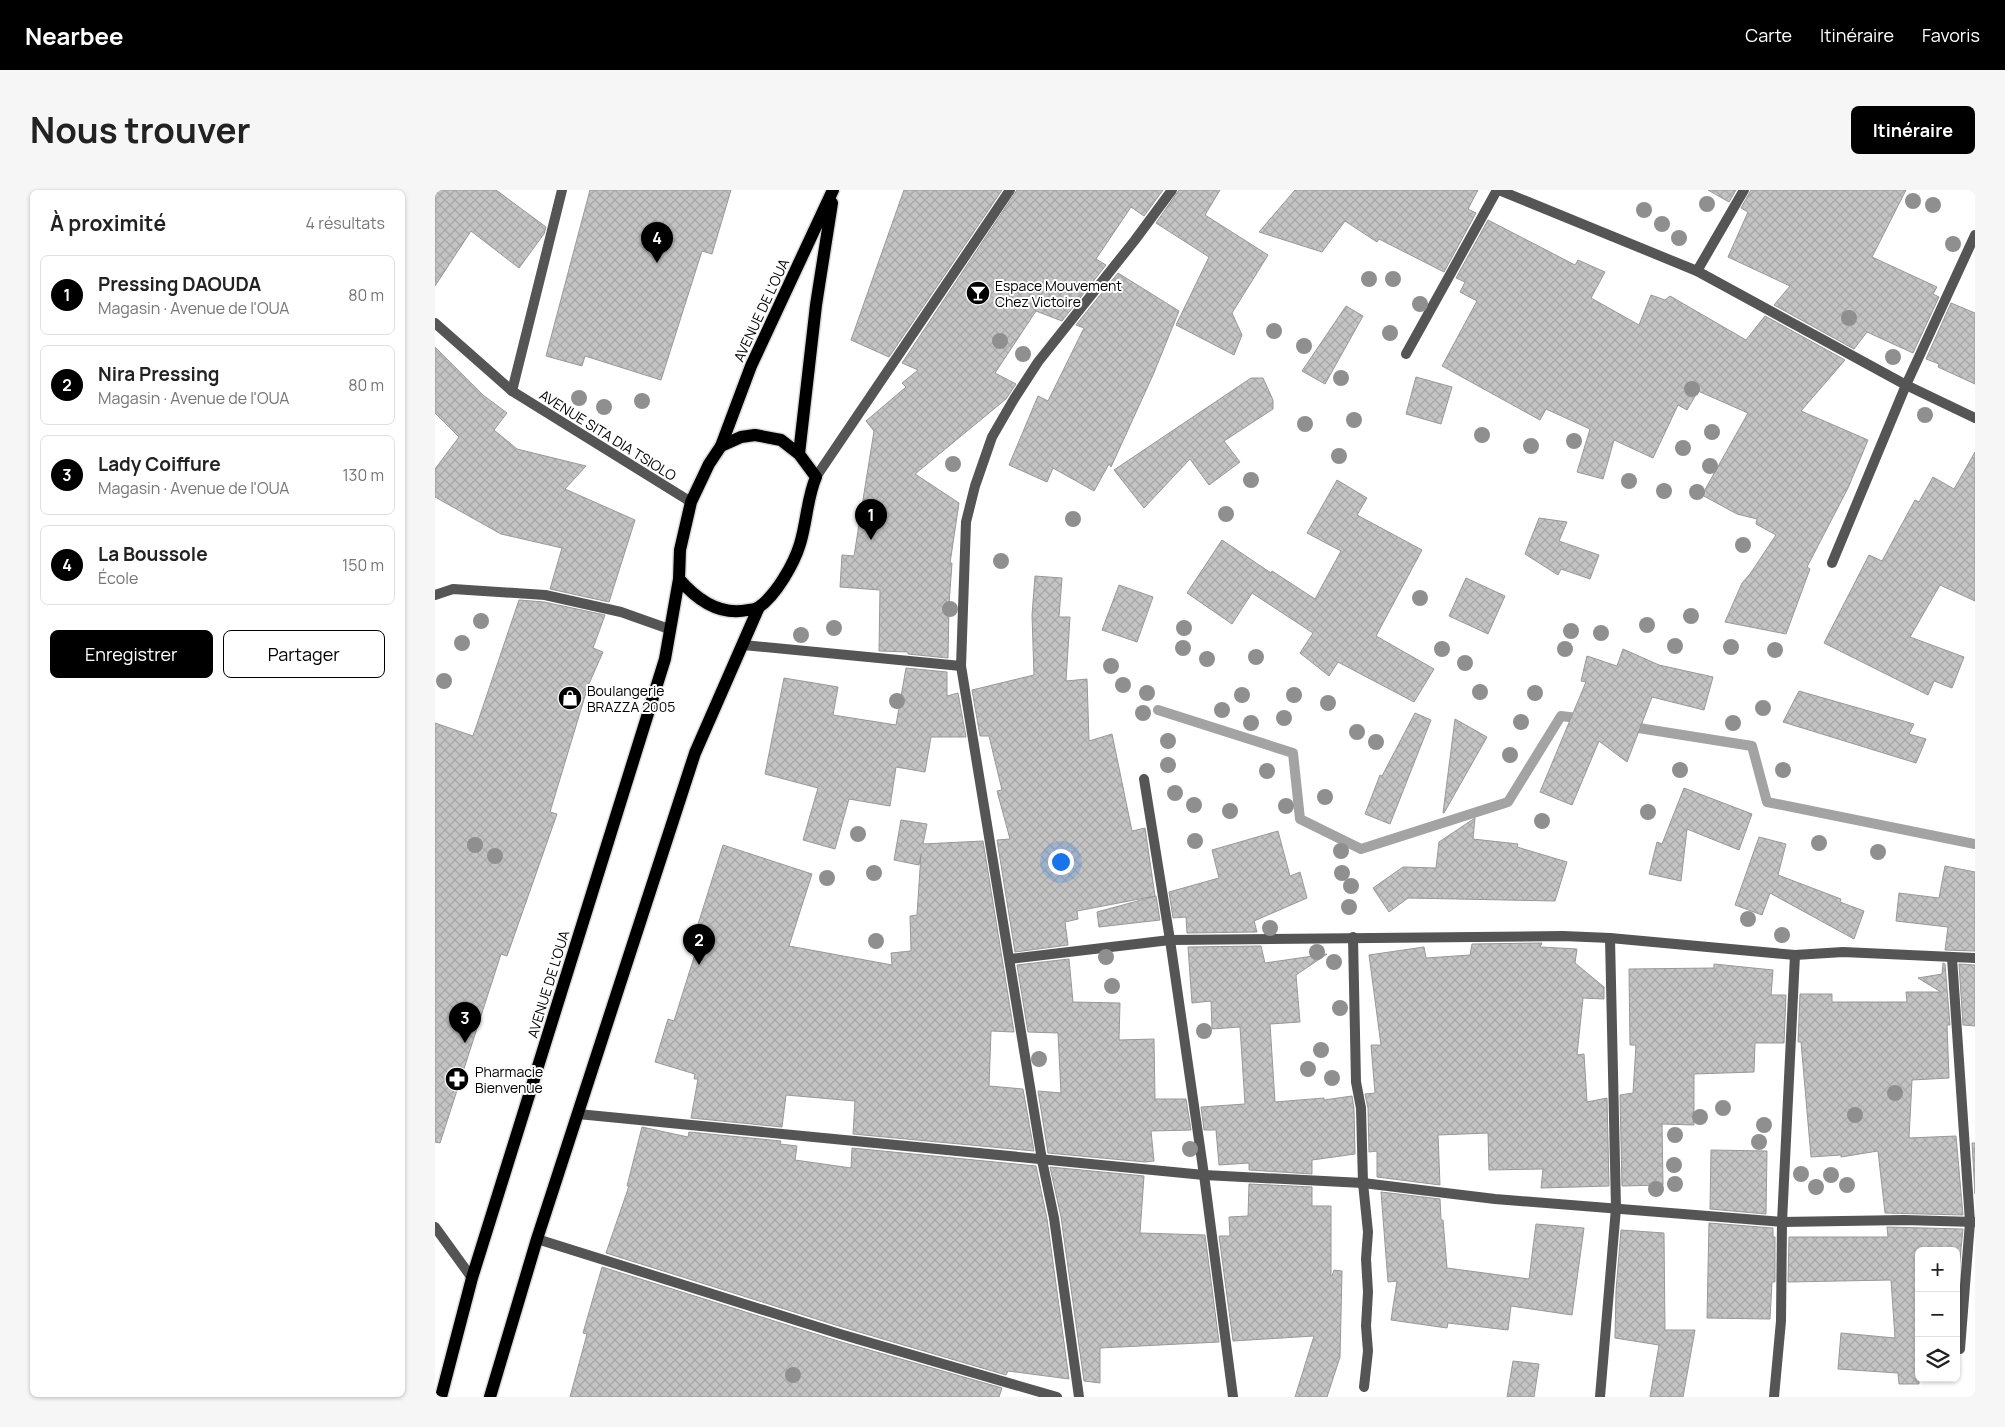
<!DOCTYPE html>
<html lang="fr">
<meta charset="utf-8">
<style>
:root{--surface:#fff;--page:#f6f6f6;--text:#222;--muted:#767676;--line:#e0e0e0;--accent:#000}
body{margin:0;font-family:Manrope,sans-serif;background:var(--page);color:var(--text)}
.controls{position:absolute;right:15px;bottom:15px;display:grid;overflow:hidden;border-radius:8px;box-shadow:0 1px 4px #0004}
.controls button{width:45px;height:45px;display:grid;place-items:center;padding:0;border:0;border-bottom:1px solid var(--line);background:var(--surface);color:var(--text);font:25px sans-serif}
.you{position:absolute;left:625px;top:671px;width:18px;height:18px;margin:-12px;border:4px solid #fff;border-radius:50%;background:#1a73e8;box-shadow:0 0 0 8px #1a73e833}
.badge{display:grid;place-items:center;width:32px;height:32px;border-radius:50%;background:var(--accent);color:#fff;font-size:16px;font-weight:700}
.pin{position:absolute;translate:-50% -41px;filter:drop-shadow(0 1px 2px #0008)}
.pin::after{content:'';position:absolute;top:26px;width:18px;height:15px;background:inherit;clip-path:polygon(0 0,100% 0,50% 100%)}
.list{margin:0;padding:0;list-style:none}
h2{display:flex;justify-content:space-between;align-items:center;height:65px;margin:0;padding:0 20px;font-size:21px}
h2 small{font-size:16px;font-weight:400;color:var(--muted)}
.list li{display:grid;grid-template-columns:32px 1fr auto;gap:15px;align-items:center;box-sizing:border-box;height:80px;margin:0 10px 10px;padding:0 10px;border:1px solid var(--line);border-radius:8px}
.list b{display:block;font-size:19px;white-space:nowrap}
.list p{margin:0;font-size:16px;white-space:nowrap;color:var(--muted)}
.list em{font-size:16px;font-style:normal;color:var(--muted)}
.actions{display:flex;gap:10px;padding:15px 20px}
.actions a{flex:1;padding:11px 0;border:1px solid var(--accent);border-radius:8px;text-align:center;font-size:18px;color:var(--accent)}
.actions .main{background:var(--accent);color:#fff}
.icon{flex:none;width:28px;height:28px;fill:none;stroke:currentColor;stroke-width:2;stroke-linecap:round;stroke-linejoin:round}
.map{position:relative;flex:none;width:1540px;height:1207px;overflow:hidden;border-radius:8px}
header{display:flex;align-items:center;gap:30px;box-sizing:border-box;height:70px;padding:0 25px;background:var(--accent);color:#fff}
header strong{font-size:24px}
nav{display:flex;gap:28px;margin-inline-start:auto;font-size:18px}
.intro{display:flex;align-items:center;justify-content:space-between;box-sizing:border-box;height:120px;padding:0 30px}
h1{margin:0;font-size:35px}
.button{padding:12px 22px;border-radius:8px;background:var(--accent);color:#fff;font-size:18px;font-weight:700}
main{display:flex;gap:30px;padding:0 30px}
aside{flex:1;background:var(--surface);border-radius:8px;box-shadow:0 1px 4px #0004}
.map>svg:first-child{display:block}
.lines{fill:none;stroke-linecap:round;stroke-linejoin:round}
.stream{stroke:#a3a3a3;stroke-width:10}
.building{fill:url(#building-cross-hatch);stroke:#999}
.primary-casing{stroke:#dbdbdb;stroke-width:15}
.service{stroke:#555;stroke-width:10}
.minor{stroke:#555;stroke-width:10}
.primary{stroke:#000;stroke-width:12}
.tree{fill:#8f8f8f}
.labels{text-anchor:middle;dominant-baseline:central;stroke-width:4;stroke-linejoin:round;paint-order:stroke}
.poi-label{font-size:14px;fill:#000;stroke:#fff;text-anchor:start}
.street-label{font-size:14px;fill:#000;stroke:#fff}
</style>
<header>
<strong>Nearbee</strong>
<nav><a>Carte</a><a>Itinéraire</a><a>Favoris</a></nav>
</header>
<div class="intro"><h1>Nous trouver</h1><a class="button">Itinéraire</a></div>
<main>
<aside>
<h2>À proximité<small>4 résultats</small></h2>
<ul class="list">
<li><span class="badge">1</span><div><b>Pressing DAOUDA</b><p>Magasin · Avenue de l'OUA</p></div><em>80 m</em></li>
<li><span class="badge">2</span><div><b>Nira Pressing</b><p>Magasin · Avenue de l'OUA</p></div><em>80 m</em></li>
<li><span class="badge">3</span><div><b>Lady Coiffure</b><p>Magasin · Avenue de l'OUA</p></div><em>130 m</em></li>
<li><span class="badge">4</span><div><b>La Boussole</b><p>École</p></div><em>150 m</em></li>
</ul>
<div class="actions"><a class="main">Enregistrer</a><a>Partager</a></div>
</aside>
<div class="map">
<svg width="1540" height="1207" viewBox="0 0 1540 1207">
<defs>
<pattern id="building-cross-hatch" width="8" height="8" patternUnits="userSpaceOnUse" patternTransform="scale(1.25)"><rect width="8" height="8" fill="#c4c4c4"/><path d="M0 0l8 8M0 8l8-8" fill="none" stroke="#a7a7a7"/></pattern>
</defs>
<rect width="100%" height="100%" fill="#fff"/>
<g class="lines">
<g class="stream">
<path d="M723,520L858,563L865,629L926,659L1073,612L1126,526L1150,529"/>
<path d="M1191,536L1317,556L1332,612L1540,654"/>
</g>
</g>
<g class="building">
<path d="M0,0H61L111,37L109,44L84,78L36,41L0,96Z"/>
<path d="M155,0H296L277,64L267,61L226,190L150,166L147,176L111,166Z"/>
<path d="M469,0H567L454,167L416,150Z"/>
<path d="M582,0H728L709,26L696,17L661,69L671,75L627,131L601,121L560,183L581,194L571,209L480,284L524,313L515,373H517L514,414L513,468L473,464V462L444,461L445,400L405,397L407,365L419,366L439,241L431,231L471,197L467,193L483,180L467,173Z"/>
<path d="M744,0H785L770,25L833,65L797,123L807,145L799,165L741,135L774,67L721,33Z"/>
<path d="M860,0H1043L1033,19L1041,23L1009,82L944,49L942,52L910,31L887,62L824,42Z"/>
<path d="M1273,0H1301L1294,12Z"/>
<path d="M1316,0H1471L1437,67L1502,97L1498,104L1504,107L1478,163L1432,142L1419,159L1339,115L1355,96L1293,67L1313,22L1306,18Z"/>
<path d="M1053,30L1140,75L1143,70L1170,82L1156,108L1204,135L1216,105L1230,110L1235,106L1311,150L1330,126L1410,170L1366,221L1433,250L1413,298L1372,377L1375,379L1351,444L1290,432L1307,393L1315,384L1341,345L1321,334L1322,329L1302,324L1267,305L1313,223L1263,201L1252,220L1243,215L1218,268L1179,250L1168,289L1142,282L1155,239L1111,219L1105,230L1007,176L1042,111L1025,102L1030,92L1021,88Z"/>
<path d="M683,83L744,121L718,185L676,277L674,274L659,301L618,278L612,292L574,275L603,206L613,211L649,138L641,135Z"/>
<path d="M1516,113L1540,123V194L1503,177L1504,174L1491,169Z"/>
<path d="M911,116L928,126L890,194L867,181Z"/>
<path d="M0,157L48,205L72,223L59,240L82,259L151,276L130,299L200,330L174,412L115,399L127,358L66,344L0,307V279L24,247L0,223Z"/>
<path d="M981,187L1017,197L1006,234L971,224Z"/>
<path d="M816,188H828L838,210V219L789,251L805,272L774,295L755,269L709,318L679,280Z"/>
<path d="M1540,262V411L1505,395L1475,447L1529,467L1517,498L1499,491L1493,505L1389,453L1434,365L1447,371L1480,310L1484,312L1498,287L1519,299Z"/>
<path d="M902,290L932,308L922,325L987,360L941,446L999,479L979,512L903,472L894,486L865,463L878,443L817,403L797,434L752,403L787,350L836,383L837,381L880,409L906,361L872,343Z"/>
<path d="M1104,328L1132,332L1124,351L1164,365L1155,389L1126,379L1123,385L1090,364Z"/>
<path d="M600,386L627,388L624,427H635L631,491L652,489L654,551L677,544L697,641L710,638L720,706L642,721L643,729L630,732L633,755L580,762L562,650L575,649L562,601L567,600L554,546H545L537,500L599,485L597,425Z"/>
<path d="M1031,388L1070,406L1053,444L1014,426Z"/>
<path d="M684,395L718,407L702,452L667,440Z"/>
<path d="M84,410L109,412L170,425L158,458L168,462L153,496L115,622L122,624L72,766L66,764L5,953L0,952V533L38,546Z"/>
<path d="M1188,459L1224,475L1278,487L1269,520L1217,507L1192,572L1164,551L1137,615L1105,602L1151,492L1146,491L1152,466L1182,476Z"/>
<path d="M471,478L512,482V506L523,503L531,547H496L490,582L461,577L455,616L414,609L400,659L368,650L383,598L330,584L349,488L403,497L398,525L461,535Z"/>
<path d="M1364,501L1479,534L1474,544L1491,549L1481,573L1348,532Z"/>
<path d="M980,523L996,530L955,634L930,624L945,585L947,586Z"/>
<path d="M1020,529L1052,547L1009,623H1008Z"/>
<path d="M1249,598L1317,624L1304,660L1252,639L1246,691L1214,684L1222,652L1227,654Z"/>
<path d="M1040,628L1038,649L1083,654L1082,657L1132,672L1120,711L973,708L954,722L938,698L968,677L1001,678L1004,652Z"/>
<path d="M466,630L492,634L488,654L548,651L579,842L556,841L554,896L588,899L599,961L418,944L420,911L351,905L347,937L256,928L263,889H259L260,884L220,872L233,829L239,831L265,748L259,747L288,655L377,684L354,756L457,775L456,763L476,761L475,726L482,725L486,664L484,675L459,670Z"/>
<path d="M843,641L855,686L865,682L872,708L819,731L822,742L752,743L751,727L738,728L734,702L784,688L777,660Z"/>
<path d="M1324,647L1351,654L1343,685L1406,709L1405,712L1429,721L1419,749L1335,703L1327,725L1300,715Z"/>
<path d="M1510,676L1540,682V761L1510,760L1513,737L1461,731L1464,703L1504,708Z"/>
<path d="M721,706L725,730L664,737L662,722Z"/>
<path d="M1107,753L1105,757L1142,759L1140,773L1169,797V809L1148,808L1142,865L1149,864L1152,912L1172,908L1174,996L1106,998L1108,979L1054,980L1053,943L1003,945L1005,995L942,987V961L934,962L933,918L930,904L940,903L936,855H946L934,765L989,757L991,768L1035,765L1037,754Z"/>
<path d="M826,756L830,773L892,764L861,785L865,832L835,834L840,912L889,908V910L917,906L919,919L920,964L877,970V984L814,980V973L784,975L781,940H769L766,917L810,914L805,837L777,839L776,811L757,813L753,757Z"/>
<path d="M634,769L638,812L685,813L684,850L719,849L720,909H751L756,940L716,941L719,971L710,972L613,963L603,901L626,903L623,843L593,842L582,775Z"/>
<path d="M1508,773L1510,774L1515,835H1512L1514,888L1477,890L1474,948L1521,946L1528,1025L1450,1023L1443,961L1406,967V965L1376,967L1366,852H1363L1365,804H1397V812H1472L1471,802H1506L1483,788L1507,784Z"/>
<path d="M1279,774L1338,780L1336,805H1351L1349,853H1320L1319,882L1259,884V935L1227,934L1228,995L1187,996L1185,905L1198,903L1201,855H1195L1194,779L1279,778Z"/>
<path d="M1524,774L1540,775V836L1528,835Z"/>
<path d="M207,937L253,947L254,942L346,951L345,954L362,956L360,970L416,978L417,958L601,976L612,1029L634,1189L573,1181L571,1185L407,1137L171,1063L194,996H192Z"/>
<path d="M1537,953H1540V1004Z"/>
<path d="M1276,960L1332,961L1331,1024L1275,1019Z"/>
<path d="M615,977L709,986L705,1043L770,1045L784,1152L665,1158V1193L649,1191L626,1027Z"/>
<path d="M814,994L877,997V1016H896V1086H897L899,1080L907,1081L905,1167L892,1207H860L879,1146L798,1151L784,1046H795L794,1027L813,1026Z"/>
<path d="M946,1002L1005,1009L1006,1030H1008L1012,1078L1094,1089L1101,1034L1149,1038L1137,1125L1076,1116L1073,1140L1013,1133L1012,1138L956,1130L962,1091L953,1092Z"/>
<path d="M1274,1033L1338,1038V1047H1340V1092H1337L1335,1129L1272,1128Z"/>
<path d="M1452,1037L1528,1039L1524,1079H1521V1061H1484V1194H1464L1463,1183L1403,1179L1406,1143L1460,1148L1456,1090L1353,1092L1354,1047H1453Z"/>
<path d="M1186,1040L1229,1043L1230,1140H1260L1248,1207H1215L1224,1155L1180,1148L1181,1101Z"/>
<path d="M167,1077L403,1151L567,1198L564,1207H135L152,1144L148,1143Z"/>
<path d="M1078,1171L1104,1174L1099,1207H1072Z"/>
</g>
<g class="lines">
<g class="primary-casing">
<g id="primary">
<path d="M286,256L316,176L398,0"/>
<path d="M364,264L381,115L397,13"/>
<path d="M6,1207L37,1088L230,469L244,389L245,360L256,312L274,274L286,256L306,247L320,245L346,250L364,264L381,287C372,308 372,331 365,354C359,374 341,405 324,417C321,419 317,420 313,420C285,426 262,410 244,389"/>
<path d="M55,1207L102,1049L260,563L323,419"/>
</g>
</g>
<g class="service">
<path d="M0,405L18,399L110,405L186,422L234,439"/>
<path d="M102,1049L405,1144L622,1207"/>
</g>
<g class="minor">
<path d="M1064,0L1262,81L1471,195L1540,228"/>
<path d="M1262,81L1309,0"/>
<path d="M0,133L77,201L256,312"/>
<path d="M971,164L1062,0"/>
<path d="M77,201L127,0"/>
<path d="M381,287L575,0"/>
<path d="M1397,373L1471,195L1540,45"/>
<path d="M308,455L526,476"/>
<path d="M709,589L735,750L769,985L798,1207"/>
<path d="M918,747L921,892L926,918L928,993L933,1042L931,1069L933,1102L931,1136L933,1161L929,1197"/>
<path d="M1517,768L1535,1032L1525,1159"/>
<path d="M575,769L735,750L1128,746L1175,748L1360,765L1408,762L1540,768"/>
<path d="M143,924L769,985L928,993L1060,1009L1347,1032L1469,1030L1540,1032"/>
<path d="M0,1037L37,1088"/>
<path d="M644,1207L619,1028L607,970L526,476L531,332L540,296L557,247L579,209L603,172L700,50L737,0"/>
<path d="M1165,1207L1181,1018L1175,748"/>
<path d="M1339,1207L1346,1131L1347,1032L1360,765"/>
</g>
<use href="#primary" class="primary"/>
</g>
<g class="tree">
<circle cx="1478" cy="11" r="8"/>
<circle cx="1272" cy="14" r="8"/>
<circle cx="1498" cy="15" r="8"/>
<circle cx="1209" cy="20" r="8"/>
<circle cx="1227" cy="34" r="8"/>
<circle cx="1244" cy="48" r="8"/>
<circle cx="1518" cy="54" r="8"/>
<circle cx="934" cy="89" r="8"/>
<circle cx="958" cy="89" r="8"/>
<circle cx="985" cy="114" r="8"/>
<circle cx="1414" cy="128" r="8"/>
<circle cx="839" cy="141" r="8"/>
<circle cx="955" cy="143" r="8"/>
<circle cx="565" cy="151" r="8"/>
<circle cx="869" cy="156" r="8"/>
<circle cx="588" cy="164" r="8"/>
<circle cx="1458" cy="167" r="8"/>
<circle cx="906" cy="188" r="8"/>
<circle cx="1257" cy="199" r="8"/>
<circle cx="144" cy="208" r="8"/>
<circle cx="207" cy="211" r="8"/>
<circle cx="169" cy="217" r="8"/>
<circle cx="1490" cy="225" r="8"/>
<circle cx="919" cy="230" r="8"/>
<circle cx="870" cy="234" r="8"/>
<circle cx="1277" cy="242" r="8"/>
<circle cx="1047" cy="245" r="8"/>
<circle cx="1139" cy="251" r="8"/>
<circle cx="1096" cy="256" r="8"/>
<circle cx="1248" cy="258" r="8"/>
<circle cx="904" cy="266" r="8"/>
<circle cx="518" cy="274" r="8"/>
<circle cx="1275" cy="276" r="8"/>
<circle cx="816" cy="290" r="8"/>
<circle cx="1194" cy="291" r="8"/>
<circle cx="1229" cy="301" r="8"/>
<circle cx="1262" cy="302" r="8"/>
<circle cx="791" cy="324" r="8"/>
<circle cx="638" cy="329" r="8"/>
<circle cx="1308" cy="355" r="8"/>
<circle cx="566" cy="371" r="8"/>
<circle cx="985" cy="408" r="8"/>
<circle cx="515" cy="419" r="8"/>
<circle cx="1256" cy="426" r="8"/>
<circle cx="46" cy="431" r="8"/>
<circle cx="1212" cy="435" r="8"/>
<circle cx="399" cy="438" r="8"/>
<circle cx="749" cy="438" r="8"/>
<circle cx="1136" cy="441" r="8"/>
<circle cx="1166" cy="443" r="8"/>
<circle cx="366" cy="445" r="8"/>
<circle cx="27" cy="453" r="8"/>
<circle cx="1240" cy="456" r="8"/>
<circle cx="1296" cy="457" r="8"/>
<circle cx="748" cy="458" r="8"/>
<circle cx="1007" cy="459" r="8"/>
<circle cx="1130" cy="459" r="8"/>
<circle cx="1340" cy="460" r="8"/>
<circle cx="821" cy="467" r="8"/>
<circle cx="772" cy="469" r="8"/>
<circle cx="1030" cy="473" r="8"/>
<circle cx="676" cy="476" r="8"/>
<circle cx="9" cy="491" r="8"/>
<circle cx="688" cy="495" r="8"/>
<circle cx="1045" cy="502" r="8"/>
<circle cx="712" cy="503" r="8"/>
<circle cx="1100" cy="503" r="8"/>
<circle cx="807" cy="505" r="8"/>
<circle cx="859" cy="505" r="8"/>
<circle cx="462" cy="511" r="8"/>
<circle cx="893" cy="513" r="8"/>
<circle cx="1328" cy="518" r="8"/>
<circle cx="787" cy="520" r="8"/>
<circle cx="708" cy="523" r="8"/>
<circle cx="849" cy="528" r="8"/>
<circle cx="1086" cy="532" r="8"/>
<circle cx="816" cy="533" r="8"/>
<circle cx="1298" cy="533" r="8"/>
<circle cx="922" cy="542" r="8"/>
<circle cx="733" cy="551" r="8"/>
<circle cx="941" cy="552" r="8"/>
<circle cx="1075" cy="565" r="8"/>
<circle cx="733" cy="575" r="8"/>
<circle cx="1245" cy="580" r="8"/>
<circle cx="1348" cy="580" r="8"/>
<circle cx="832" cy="581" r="8"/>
<circle cx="740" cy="603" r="8"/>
<circle cx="890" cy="607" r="8"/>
<circle cx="759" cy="615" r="8"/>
<circle cx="851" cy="616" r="8"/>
<circle cx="795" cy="621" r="8"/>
<circle cx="1213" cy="622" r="8"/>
<circle cx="1107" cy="631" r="8"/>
<circle cx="423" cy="644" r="8"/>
<circle cx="760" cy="651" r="8"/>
<circle cx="1384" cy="653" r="8"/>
<circle cx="40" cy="655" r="8"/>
<circle cx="906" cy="661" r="8"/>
<circle cx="1443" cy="662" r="8"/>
<circle cx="60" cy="666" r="8"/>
<circle cx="439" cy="683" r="8"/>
<circle cx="907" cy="683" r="8"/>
<circle cx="392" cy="688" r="8"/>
<circle cx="916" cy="696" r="8"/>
<circle cx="914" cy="717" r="8"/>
<circle cx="1313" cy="729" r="8"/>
<circle cx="835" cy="738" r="8"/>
<circle cx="1347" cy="745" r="8"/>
<circle cx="441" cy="751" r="8"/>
<circle cx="882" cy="762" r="8"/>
<circle cx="671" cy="767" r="8"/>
<circle cx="899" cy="772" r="8"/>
<circle cx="677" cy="796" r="8"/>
<circle cx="905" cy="818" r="8"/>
<circle cx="769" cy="841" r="8"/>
<circle cx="886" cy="860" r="8"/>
<circle cx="604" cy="869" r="8"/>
<circle cx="873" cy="879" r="8"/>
<circle cx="897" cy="888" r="8"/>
<circle cx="1460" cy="903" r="8"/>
<circle cx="1288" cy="918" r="8"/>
<circle cx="1420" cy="925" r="8"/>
<circle cx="1265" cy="927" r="8"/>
<circle cx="1329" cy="935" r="8"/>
<circle cx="1240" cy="945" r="8"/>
<circle cx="1324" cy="952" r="8"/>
<circle cx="755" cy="959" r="8"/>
<circle cx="1239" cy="975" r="8"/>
<circle cx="1366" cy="984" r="8"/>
<circle cx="1396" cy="985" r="8"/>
<circle cx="1240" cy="994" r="8"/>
<circle cx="1412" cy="995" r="8"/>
<circle cx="1381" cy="997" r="8"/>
<circle cx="1221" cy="999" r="8"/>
<circle cx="358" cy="1185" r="8"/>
</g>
<defs>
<g id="bar-disc" transform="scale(1.25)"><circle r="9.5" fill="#000" stroke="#fff"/><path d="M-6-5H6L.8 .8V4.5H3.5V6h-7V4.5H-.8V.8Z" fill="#fff"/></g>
<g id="shop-disc" transform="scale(1.25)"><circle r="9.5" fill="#000" stroke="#fff"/><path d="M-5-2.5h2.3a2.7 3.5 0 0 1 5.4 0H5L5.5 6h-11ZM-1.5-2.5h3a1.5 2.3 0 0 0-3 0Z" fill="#fff"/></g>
<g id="pharmacy-disc" transform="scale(1.25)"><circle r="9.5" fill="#000" stroke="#fff"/><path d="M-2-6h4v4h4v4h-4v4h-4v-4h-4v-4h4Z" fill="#fff"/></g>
</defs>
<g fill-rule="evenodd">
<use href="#bar-disc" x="543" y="103"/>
<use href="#shop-disc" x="135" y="508"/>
<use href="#pharmacy-disc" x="22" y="889"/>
</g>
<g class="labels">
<g class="poi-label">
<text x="560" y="95">Espace Mouvement<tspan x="560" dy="16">Chez Victoire</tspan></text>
<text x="152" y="500">Boulangerie<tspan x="152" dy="16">BRAZZA 2005</tspan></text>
<text x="40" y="881">Pharmacie<tspan x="40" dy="16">Bienvenue</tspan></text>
</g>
<g class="street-label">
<text transform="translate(326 120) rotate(-65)">AVENUE DE L'OUA</text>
<text transform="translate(173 245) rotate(32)">AVENUE SITA DIA TSIOLO</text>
<text transform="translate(113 794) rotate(-73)">AVENUE DE L'OUA</text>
</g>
</g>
</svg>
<div class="controls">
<button>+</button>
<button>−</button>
<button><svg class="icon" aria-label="layers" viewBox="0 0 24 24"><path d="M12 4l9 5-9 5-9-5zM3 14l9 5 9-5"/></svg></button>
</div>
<div class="you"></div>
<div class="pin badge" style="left:436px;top:350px">1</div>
<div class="pin badge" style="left:264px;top:775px">2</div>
<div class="pin badge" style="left:30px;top:853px">3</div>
<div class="pin badge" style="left:222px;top:73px">4</div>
</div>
</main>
